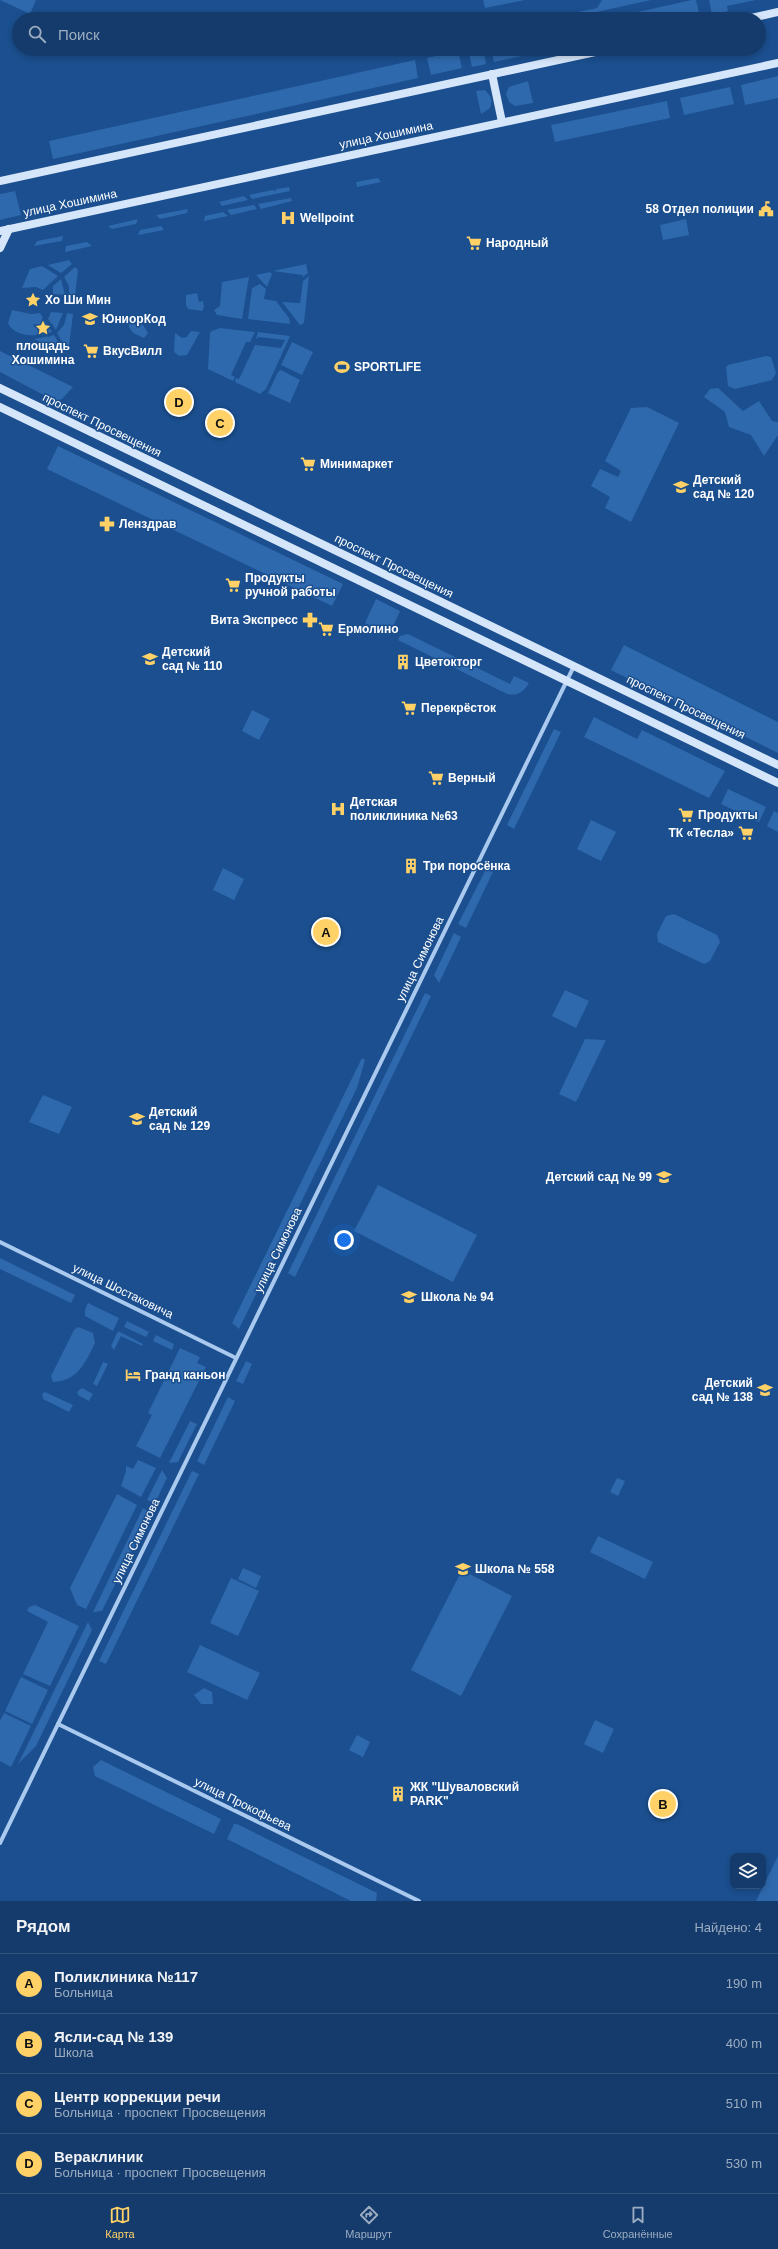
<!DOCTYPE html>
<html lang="ru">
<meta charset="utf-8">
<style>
:root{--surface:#143b6b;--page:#214673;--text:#f1f3f6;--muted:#9dadc1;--line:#33557e;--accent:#ffd166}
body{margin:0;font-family:Arial,sans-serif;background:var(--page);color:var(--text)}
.controls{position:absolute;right:12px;bottom:12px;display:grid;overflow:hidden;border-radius:8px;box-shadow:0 2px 6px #0003}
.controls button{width:36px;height:36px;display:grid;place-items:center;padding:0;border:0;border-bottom:1px solid var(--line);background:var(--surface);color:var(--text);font:20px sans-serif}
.you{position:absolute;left:344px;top:1240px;width:14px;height:14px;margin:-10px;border:3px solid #fff;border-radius:50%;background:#1a73e8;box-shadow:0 0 0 6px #1a73e833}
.badge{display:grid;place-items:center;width:26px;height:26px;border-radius:50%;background:var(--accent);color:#111;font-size:13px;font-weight:700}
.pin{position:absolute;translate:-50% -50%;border:2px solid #fff;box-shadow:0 1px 4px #0006}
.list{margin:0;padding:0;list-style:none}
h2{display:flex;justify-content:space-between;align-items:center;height:52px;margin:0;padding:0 16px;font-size:17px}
h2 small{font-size:13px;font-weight:400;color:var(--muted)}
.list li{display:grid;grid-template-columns:26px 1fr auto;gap:12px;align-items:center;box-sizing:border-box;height:60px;padding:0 16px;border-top:1px solid var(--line)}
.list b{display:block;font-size:15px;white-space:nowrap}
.list p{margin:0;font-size:13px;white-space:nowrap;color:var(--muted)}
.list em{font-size:13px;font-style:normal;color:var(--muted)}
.icon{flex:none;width:22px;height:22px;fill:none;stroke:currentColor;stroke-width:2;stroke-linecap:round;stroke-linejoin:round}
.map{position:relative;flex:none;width:778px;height:1901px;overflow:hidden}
.search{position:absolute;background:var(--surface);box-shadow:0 2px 6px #0003;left:12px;right:12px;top:12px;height:44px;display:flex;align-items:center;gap:10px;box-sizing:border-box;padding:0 14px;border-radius:22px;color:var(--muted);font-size:15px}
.sheet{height:292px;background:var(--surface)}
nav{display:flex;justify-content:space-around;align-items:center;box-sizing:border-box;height:56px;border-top:1px solid var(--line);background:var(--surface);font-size:11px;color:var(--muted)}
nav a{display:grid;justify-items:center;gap:2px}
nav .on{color:var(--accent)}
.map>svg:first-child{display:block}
.green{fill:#2e69ad}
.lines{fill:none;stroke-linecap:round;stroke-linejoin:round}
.street{stroke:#a9c9ee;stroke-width:4}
.secondary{stroke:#d6e6fa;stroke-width:8}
.labels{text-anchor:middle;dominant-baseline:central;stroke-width:3;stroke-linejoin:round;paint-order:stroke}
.street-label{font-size:12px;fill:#fff;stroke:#1b4f8f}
.poi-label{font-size:12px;font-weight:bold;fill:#fff;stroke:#1b4f8f;text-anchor:start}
</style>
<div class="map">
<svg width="778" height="1901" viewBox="0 0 778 1901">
<rect width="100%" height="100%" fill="#1b4f8f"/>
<g class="green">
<path d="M0,0H36L30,14Z"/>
<path d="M483,0H525L485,8Z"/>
<path d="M602,0H651L565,19H544L597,8Z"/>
<path d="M692,0H696L700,17L690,19H606Z"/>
<path d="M709,0H756L727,6L728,11L712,15Z"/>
<path d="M468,49H483L486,64L472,67Z"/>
<path d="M491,49H554L494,62Z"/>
<path d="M458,51L462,68L431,75L427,58Z"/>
<path d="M415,60L418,78L53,159L49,141Z"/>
<path d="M778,76V98L745,105L741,85Z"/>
<path d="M528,81L533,103L515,106L509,102L506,94L509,87Z"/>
<path d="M730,87L734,104L684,115L680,98Z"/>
<path d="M485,90C491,96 493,100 490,108L481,114L476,91Z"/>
<path d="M667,101L670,118L555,142L551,125Z"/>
<path d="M378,178L381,182L357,187L356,182Z"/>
<path d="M289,187L290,191L252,199L249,195L272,190L276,191V189Z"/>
<path d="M15,191L21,215L0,220V194Z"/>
<path d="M244,196L248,200L222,206L219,202Z"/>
<path d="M291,198L292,201L261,209L258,204Z"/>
<path d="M254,205L257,209L231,215L227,210Z"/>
<path d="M188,209L187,213L160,219L156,215Z"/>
<path d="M223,212L228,216L204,221L205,216Z"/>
<path d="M138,219L136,224L112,229L108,226Z"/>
<path d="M686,219L689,235L663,240L660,225Z"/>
<path d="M161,226L164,230L138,235L140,230Z"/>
<path d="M63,236L62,241L34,246L37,241Z"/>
<path d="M87,242L92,246L65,252L66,246Z"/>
<path d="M69,260L72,264L61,273L48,265Z"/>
<path d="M306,264L308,273L303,277L302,275L273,271Z"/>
<path d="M42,266L58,276L43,290L36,287L22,288L30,269Z"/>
<path d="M75,267L78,270L75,296H69V286L64,277Z"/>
<path d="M270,272L272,274L267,287L256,275Z"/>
<path d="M309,276L304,323L300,325L282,302L300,303L303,281Z"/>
<path d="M249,277L242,319L217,315L214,310L220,306L222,282Z"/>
<path d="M61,279L65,295L53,294V286Z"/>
<path d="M260,284L266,289L264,299L276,301L289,318L290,324L248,319L252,288Z"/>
<path d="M197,293L199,302L203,301L204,307L202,311L188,309L186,305V295Z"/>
<path d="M12,310L31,314L40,313L52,332C40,337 14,338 8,323Z"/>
<path d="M51,312L63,313L56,330L48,319Z"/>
<path d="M67,313L73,314L69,346L66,348L57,333L64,325Z"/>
<path d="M129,324L143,325L148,333L144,338L133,333L129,327Z"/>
<path d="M220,328L255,332L250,342H246L231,375L235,377L233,381L208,369L210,333L212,331Z"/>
<path d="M191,331L200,332L187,355L179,356L174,352L175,333L182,338L187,337Z"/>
<path d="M258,332L290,336L266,389L260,394L235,382L236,378L239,379L255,345L281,348L285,340L259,337L256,339Z"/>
<path d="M54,335L63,350L61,352L34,339Z"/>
<path d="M292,342L313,352L302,375L281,365Z"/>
<path d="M0,351L73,387L62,399L55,401L0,372Z"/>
<path d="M766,356L771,357L776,373L772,380L735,389L728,386L726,367L728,365Z"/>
<path d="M281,370L300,380L290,403L268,393L278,372Z"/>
<path d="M718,388L743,411L759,401L772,421L778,422V435L764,456L751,435L729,427L725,412L704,397L710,389Z"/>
<path d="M647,407L679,423L631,522L605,508L610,497L591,486L600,469L618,477L621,471L605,461L631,408Z"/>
<path d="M58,446L343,584L332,606L47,469Z"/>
<path d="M376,599L400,611L389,635L365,623Z"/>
<path d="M408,634L510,684L514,676L529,683C523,693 517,696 507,694L398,640L400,636Z"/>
<path d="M624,645L778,722V753L611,670Z"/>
<path d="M252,710L270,719L259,740L242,731Z"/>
<path d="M594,717L637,739L642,730L725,771L709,798L584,737Z"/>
<path d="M554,729L561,732L514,829L507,825Z"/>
<path d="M728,789L766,807L759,822L721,804Z"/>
<path d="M774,811L778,813V832L767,826Z"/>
<path d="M591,820L616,832L601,861L577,849Z"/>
<path d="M223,868L244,879L234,900L213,890Z"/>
<path d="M486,869L493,872L466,928L458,924Z"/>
<path d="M674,914L717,935L720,942L710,961L704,964L658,942L657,934L666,916Z"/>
<path d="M454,933L461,937L439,983L434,975Z"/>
<path d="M565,990L589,1001L576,1028L552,1016Z"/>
<path d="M425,993L431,996L295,1277L288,1273Z"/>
<path d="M585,1039L606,1040L576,1102L559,1094Z"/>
<path d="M362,1058L365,1060L357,1088L239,1329L232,1323Z"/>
<path d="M43,1095L72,1107L59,1134L29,1122Z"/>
<path d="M378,1185L477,1235L453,1282L354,1231Z"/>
<path d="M0,1258L75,1295L71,1303L0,1269Z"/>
<path d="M88,1303L119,1318L113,1331L85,1316V1310Z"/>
<path d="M127,1321L149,1332L146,1337L124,1327Z"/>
<path d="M78,1327L93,1333L95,1343C85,1363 78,1381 53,1382L51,1376L74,1330Z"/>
<path d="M118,1331L143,1344L142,1346L121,1336L114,1350L111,1346Z"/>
<path d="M156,1335L174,1344L172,1350L153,1341Z"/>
<path d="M180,1348L200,1357L197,1363L206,1367L160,1458L136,1446L152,1415L148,1413Z"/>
<path d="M246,1361L252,1364L243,1384L236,1381Z"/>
<path d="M103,1362L108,1364L97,1386L93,1384Z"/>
<path d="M82,1388L93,1394L89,1401L78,1395L77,1392Z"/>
<path d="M45,1392L73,1405L69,1412L43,1399L42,1394Z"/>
<path d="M228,1397L235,1401L204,1465L197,1461Z"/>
<path d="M190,1421L197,1424L178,1462L169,1463Z"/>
<path d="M138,1460L156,1468L141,1497L121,1486L126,1471V1466L133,1469Z"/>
<path d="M162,1470L167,1478L155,1503L147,1500Z"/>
<path d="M192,1471L199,1474L106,1664L99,1661Z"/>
<path d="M617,1478L625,1481L618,1496L610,1492Z"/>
<path d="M117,1494L137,1505L86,1609L77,1605L70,1588Z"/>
<path d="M143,1508L150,1513L102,1611L93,1612Z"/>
<path d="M598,1536L653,1562L645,1579L590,1552Z"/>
<path d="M243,1568L261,1576L256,1588L238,1579Z"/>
<path d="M462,1570L512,1596L461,1696L411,1670Z"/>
<path d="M231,1578L259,1591L238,1636L210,1623Z"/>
<path d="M35,1605L79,1626L50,1686L23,1674L48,1622L27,1611L29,1607Z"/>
<path d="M88,1622L92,1630L36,1746L18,1764Z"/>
<path d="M200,1645L260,1673L247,1700L187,1672Z"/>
<path d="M21,1677L48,1690L32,1724L5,1711Z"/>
<path d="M204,1688L212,1692L213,1704H201L194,1695Z"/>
<path d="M4,1713L31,1726L11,1767L0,1761V1721Z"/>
<path d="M595,1720L614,1729L603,1753L584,1744Z"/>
<path d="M357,1735L370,1742L363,1757L349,1750Z"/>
<path d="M101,1760L221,1819L214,1834L95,1776L93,1767Z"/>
<path d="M234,1824H237L377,1893L376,1901H351L227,1839Z"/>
<path d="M778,1856V1901H756Z"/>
</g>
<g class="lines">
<g class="street">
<path d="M0,1242L236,1358"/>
<path d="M58,1724L419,1901"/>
<path d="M0,1843L574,666"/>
</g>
<g class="secondary">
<path d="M747,19L778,12"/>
<path d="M492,74L502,122"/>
<path d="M0,181L609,49"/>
<path d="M0,231L778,63"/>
<path d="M0,248L9,229"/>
<path d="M0,388L778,765"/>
<path d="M0,407L778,783"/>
</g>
</g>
<defs>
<g id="civic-bare" transform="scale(1.2)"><path d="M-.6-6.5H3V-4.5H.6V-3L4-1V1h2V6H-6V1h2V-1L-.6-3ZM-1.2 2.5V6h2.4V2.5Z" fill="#ffd166" stroke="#1b4f8f" stroke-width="2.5" paint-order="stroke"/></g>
<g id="hospital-bare" transform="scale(1.2)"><path d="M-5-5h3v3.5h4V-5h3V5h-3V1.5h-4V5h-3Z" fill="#ffd166" stroke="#1b4f8f" stroke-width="2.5" paint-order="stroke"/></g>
<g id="supermarket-bare" transform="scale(1.2)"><path d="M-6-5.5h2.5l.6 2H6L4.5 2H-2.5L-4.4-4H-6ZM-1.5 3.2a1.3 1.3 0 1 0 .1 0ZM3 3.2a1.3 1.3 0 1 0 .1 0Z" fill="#ffd166" stroke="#1b4f8f" stroke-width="2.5" paint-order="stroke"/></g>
<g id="sight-bare" transform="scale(1.2)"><path d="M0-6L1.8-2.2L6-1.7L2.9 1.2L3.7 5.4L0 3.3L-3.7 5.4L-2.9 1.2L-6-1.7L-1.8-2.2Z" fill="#ffd166" stroke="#1b4f8f" stroke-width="2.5" paint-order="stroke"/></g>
<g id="school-bare" transform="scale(1.2)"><path d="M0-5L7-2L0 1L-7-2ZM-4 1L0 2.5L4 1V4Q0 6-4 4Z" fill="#ffd166" stroke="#1b4f8f" stroke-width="2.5" paint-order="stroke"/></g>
<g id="stadium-bare" transform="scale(1.2)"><path d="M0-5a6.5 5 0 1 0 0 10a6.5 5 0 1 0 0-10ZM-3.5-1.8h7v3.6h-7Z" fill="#ffd166" stroke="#1b4f8f" stroke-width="2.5" paint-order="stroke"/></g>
<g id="pharmacy-bare" transform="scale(1.2)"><path d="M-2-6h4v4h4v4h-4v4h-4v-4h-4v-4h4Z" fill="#ffd166" stroke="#1b4f8f" stroke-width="2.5" paint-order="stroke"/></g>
<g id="building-bare" transform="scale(1.2)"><path d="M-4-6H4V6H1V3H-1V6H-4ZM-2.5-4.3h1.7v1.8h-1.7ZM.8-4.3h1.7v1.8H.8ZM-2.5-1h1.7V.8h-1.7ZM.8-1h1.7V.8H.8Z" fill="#ffd166" stroke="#1b4f8f" stroke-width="2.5" paint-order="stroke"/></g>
<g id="hotel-bare" transform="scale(1.2)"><path d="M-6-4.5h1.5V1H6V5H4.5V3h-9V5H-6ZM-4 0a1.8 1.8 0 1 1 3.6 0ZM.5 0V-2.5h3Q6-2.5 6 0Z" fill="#ffd166" stroke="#1b4f8f" stroke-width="2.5" paint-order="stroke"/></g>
</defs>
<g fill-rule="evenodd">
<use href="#civic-bare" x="766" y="209"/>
<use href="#hospital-bare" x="288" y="218"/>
<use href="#supermarket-bare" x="474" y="243"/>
<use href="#sight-bare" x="33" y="300"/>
<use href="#school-bare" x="90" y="319"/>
<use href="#sight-bare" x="43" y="328"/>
<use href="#supermarket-bare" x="91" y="351"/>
<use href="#stadium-bare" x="342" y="367"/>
<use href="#supermarket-bare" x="308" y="464"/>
<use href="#school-bare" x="681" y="487"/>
<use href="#pharmacy-bare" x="107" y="524"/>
<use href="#supermarket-bare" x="233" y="585"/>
<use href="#pharmacy-bare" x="310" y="620"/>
<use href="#supermarket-bare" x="326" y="629"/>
<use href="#school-bare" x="150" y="659"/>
<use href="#building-bare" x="403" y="662"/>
<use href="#supermarket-bare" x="409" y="708"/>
<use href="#supermarket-bare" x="436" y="778"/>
<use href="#hospital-bare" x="338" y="809"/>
<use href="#supermarket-bare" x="686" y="815"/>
<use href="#supermarket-bare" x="746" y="833"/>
<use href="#building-bare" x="411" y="866"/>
<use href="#school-bare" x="137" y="1119"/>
<use href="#school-bare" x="664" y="1177"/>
<use href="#school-bare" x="409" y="1297"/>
<use href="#hotel-bare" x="133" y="1375"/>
<use href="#school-bare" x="765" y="1390"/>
<use href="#school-bare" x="463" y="1569"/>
<use href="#building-bare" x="398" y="1794"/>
</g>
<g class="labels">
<g class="street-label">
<text transform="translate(386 135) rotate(-12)">улица Хошимина</text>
<text transform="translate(70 203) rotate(-12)">улица Хошимина</text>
<text transform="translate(102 425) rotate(26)">проспект Просвещения</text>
<text transform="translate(394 566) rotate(26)">проспект Просвещения</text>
<text transform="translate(686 707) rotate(26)">проспект Просвещения</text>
<text transform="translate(420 959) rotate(-64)">улица Симонова</text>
<text transform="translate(278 1250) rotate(-64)">улица Симонова</text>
<text transform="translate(123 1291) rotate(26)">улица Шостаковича</text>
<text transform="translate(136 1541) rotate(-64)">улица Симонова</text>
<text transform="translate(243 1804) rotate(26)">улица Прокофьева</text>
</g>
<g class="poi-label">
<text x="754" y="209" text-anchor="end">58 Отдел полиции</text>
<text x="300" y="218">Wellpoint</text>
<text x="486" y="243">Народный</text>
<text x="45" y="300">Хо Ши Мин</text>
<text x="102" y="319">ЮниорКод</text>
<text x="43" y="346" text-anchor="middle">площадь<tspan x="43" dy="14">Хошимина</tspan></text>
<text x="103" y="351">ВкусВилл</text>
<text x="354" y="367">SPORTLIFE</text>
<text x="320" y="464">Минимаркет</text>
<text x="693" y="480">Детский<tspan x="693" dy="14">сад № 120</tspan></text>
<text x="119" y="524">Ленздрав</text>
<text x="245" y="578">Продукты<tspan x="245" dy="14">ручной работы</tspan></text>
<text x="298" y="620" text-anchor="end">Вита Экспресс</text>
<text x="338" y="629">Ермолино</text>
<text x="162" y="652">Детский<tspan x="162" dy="14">сад № 110</tspan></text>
<text x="415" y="662">Цветокторг</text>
<text x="421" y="708">Перекрёсток</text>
<text x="448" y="778">Верный</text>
<text x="350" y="802">Детская<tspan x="350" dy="14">поликлиника №63</tspan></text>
<text x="698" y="815">Продукты</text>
<text x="734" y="833" text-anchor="end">ТК «Тесла»</text>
<text x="423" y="866">Три поросёнка</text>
<text x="149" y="1112">Детский<tspan x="149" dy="14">сад № 129</tspan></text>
<text x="652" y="1177" text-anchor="end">Детский сад № 99</text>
<text x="421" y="1297">Школа № 94</text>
<text x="145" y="1375">Гранд каньон</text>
<text x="753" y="1383" text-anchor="end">Детский<tspan x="753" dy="14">сад № 138</tspan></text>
<text x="475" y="1569">Школа № 558</text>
<text x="410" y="1787">ЖК "Шуваловский<tspan x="410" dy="14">PARK"</tspan></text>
</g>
</g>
</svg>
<div class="controls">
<button><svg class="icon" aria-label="layers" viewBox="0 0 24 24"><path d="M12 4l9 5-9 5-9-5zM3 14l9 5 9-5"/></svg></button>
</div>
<div class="you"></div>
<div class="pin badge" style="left:326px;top:932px">A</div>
<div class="pin badge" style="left:663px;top:1804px">B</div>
<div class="pin badge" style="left:220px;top:423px">C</div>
<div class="pin badge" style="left:179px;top:402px">D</div>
<div class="search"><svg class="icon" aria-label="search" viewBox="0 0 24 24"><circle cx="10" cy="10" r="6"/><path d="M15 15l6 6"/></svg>Поиск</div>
</div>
<section class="sheet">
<h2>Рядом<small>Найдено: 4</small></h2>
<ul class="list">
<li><span class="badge">A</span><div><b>Поликлиника №117</b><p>Больница</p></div><em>190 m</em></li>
<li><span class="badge">B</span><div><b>Ясли-сад № 139</b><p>Школа</p></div><em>400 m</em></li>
<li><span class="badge">C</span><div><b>Центр коррекции речи</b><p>Больница · проспект Просвещения</p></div><em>510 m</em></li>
<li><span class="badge">D</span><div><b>Вераклиник</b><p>Больница · проспект Просвещения</p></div><em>530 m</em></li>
</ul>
</section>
<nav>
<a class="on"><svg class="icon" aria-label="map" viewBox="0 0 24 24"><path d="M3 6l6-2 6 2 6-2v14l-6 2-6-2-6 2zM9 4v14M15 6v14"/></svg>Карта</a>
<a><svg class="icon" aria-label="directions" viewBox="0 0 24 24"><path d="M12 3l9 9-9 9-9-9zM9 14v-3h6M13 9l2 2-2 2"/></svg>Маршрут</a>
<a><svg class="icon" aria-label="saved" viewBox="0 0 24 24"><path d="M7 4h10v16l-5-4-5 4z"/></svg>Сохранённые</a>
</nav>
